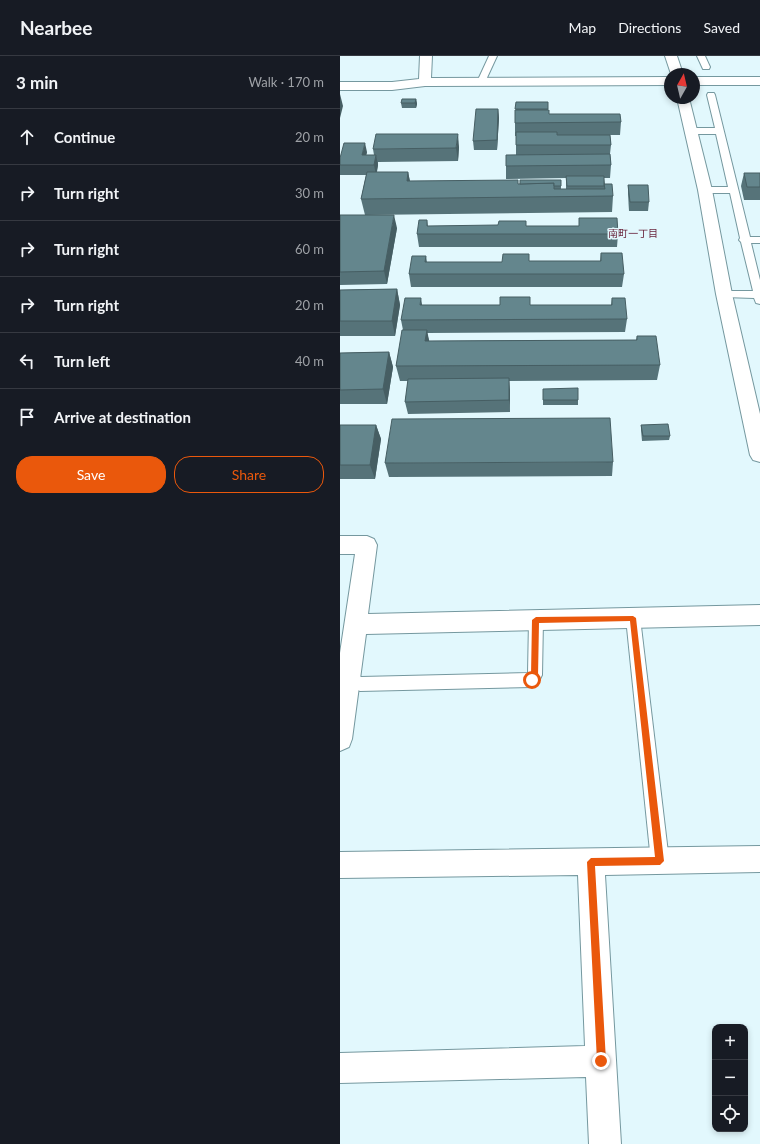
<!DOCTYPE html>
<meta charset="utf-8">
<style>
:root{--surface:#171b24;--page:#242831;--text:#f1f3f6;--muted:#9ea1a6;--line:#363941;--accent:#ea580c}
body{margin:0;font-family:Lato,"Noto Sans JP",sans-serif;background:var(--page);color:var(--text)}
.controls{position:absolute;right:12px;bottom:12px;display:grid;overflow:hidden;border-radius:8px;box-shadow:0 2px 6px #0003}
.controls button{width:36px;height:36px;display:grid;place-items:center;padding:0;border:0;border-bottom:1px solid var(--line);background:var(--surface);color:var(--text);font:20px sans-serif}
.compass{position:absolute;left:324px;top:12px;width:36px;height:36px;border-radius:50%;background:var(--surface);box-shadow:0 2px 6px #0003;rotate:8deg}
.stop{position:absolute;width:12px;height:12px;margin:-9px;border:3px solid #ea580c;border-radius:50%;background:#fff}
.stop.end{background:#ea580c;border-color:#fff;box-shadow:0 1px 4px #0008}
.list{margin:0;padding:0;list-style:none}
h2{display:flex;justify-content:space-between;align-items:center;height:52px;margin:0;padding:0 16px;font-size:17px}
h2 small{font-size:13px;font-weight:400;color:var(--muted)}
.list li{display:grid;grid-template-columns:26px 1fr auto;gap:12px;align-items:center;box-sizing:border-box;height:56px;padding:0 16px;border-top:1px solid var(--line)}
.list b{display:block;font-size:15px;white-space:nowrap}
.list em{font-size:13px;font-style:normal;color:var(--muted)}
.actions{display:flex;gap:8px;padding:12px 16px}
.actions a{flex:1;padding:9px 0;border:1px solid var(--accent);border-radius:16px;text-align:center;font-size:14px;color:var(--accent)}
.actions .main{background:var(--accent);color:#fff}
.icon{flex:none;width:22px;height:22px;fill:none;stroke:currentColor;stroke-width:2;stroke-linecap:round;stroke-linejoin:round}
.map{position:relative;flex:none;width:420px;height:1088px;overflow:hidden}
header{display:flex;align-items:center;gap:24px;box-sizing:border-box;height:56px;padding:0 20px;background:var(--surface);border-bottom:1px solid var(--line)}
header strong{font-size:19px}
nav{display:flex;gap:22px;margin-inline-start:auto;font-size:14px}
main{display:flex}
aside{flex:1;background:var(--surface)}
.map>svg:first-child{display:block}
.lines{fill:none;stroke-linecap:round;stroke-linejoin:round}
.lane-casing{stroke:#75989f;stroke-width:2}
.street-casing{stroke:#75989f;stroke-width:2}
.secondary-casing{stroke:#75989f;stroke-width:2}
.lane{fill:#fff;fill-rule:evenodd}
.street{fill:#fff;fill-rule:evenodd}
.secondary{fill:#fff;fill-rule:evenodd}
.wall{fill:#567379}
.shaded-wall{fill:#465e63}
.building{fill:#64868d;stroke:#465e63}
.route{fill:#ea580c}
.labels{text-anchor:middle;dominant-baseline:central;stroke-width:3;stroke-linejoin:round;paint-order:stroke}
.far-neighbourhood-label{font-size:10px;fill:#6b263e;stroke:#e2f8fd}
</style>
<header>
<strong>Nearbee</strong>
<nav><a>Map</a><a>Directions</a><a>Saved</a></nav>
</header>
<main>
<aside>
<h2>3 min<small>Walk · 170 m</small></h2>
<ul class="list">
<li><svg class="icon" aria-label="ahead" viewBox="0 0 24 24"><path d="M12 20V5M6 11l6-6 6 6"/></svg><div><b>Continue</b></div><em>20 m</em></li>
<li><svg class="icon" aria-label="right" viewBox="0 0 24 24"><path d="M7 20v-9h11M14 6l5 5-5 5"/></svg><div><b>Turn right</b></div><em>30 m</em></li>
<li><svg class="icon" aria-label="right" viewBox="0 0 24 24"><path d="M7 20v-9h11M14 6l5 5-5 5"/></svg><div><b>Turn right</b></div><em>60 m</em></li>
<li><svg class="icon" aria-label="right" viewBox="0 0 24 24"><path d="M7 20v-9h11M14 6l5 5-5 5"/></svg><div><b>Turn right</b></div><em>20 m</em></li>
<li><svg class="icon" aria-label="left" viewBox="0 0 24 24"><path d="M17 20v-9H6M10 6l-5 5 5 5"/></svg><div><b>Turn left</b></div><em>40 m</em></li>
<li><svg class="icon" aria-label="arrive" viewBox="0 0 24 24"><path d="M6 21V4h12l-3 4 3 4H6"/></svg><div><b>Arrive at destination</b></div></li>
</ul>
<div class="actions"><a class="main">Save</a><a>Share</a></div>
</aside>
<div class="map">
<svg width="420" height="1088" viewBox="0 0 420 1088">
<rect width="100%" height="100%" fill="#e2f8fd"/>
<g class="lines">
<g class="lane-casing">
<g id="lane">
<path d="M149,0H157L145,26L144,28H138L137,26Z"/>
<path d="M357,0H365L370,11L369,13H363Z"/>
<path d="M368,37H374L375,39L410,181H420V187H411L420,224V248L416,247L414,242L384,241L379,238L384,235H413L401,186L399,184L400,182L390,137H365L360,134L365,131H388L376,78H351L347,75L351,72H375L367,39Z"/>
<path d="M293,556L298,558L300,562L329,805L326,811L320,814L314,811L311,805L286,562L288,558Z"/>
<path d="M196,558L201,560L203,564L202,619L197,629L192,631L20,635L3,627L1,622L3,617L8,615L21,621L188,617L189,564L191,560Z"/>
</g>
</g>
<g class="street-casing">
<g id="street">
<path d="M0,480H27L34,483L37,489L28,558L420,549V569L26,578L12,683L9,691L0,695V597L15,498H0Z"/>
<path d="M420,790V816L265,819L281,1088H249L246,1021L0,1027V997L245,990L238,819L0,822V796Z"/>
</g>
</g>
<g class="secondary-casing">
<g id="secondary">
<path d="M80,0H92L91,22L330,21V29L85,30L52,34H0V26H52L79,23Z"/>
<path d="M325,0H337L343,18H331Z"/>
<rect x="354" y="21" width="66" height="8"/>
<path d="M337,42H349L372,134L392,238L420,358V406L413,404L410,399L376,238L358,134Z"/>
</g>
</g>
<use href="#lane" class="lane"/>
<use href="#street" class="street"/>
<use href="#secondary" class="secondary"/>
</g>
<g class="wall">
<path d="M76,43L77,48L76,52H62L61,47Z"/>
<path d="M176,46H208V54L209,58L281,66L280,79H270L271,89L270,98L271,109L270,122H264L265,128L273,140L272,156L25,159L21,143L26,119H0V102L27,96L26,99H34L33,93L119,91L118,105L38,106V109L37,116H68L70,125L178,128L221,124V133H226V122L166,123V110L176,99V80H175V67Z"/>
<path d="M158,53L159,62L157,94H134L133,85Z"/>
<path d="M404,117H420V144H404L401,130Z"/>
<path d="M288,129L309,146L308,155H289L288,138Z"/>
<path d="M0,159L57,172L47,228L0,229Z"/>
<path d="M239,162L278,178L277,191H79L77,178L87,164L88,170H239Z"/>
<path d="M261,197L284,218L282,231H71L69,218L86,200L87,206H162L189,205H260Z"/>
<path d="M57,233L60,249L55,280H0V234Z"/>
<path d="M272,242L287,263L285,276L87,277L89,285L296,284L297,280L320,309L317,324L169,325L170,356L68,358L65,346L68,325H60L56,310L63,274L61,264L82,249H271Z"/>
<path d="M49,296L53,311L47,348H0V297Z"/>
<path d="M203,333L238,344V349H203Z"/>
<path d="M0,369H36L41,383L35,423H0Z"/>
<path d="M301,369L330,380L329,384L302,385L301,374Z"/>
<path d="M273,406L272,420L49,421L45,407Z"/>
</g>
<g class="shaded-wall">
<path d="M0,38L3,50L0,62Z"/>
<path d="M76,43L77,48L76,52L75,47Z"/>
<path d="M158,53L159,62L157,94V84Z"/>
<path d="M118,78L119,91L118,105L116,92Z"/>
<path d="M25,87L27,96L24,109L22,99Z"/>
<path d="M36,99L38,109L36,119L34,109Z"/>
<path d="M68,116L71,131L67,125Z"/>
<path d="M54,159L57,172L47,228L44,215Z"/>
<path d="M57,233L60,249L55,280L52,265Z"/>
<path d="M81,242L83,255L80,249Z"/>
<path d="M87,274L90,289L85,285Z"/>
<path d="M49,296L53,311L47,348L43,333Z"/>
<path d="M169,322L170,334V356L169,344Z"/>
<path d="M36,369L41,383L35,423L30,409Z"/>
</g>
<g class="building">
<path d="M62,43H76L75,47H61Z"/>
<path d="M176,46H208V53H175Z"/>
<path d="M136,53H158L157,84L133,85Z"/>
<path d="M175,54H209V58H280L281,66L175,67Z"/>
<path d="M176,76H217V79H270L271,89H176Z"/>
<path d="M36,78H118L116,92L33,93Z"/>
<path d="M4,87H25L22,99H36L34,109H0V102Z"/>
<path d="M270,98L271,109L166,110V99Z"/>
<path d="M27,116H68L67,125L178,124V128L214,127V133H265L264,128H272L273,140L21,143Z"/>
<path d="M404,117H420V131H407Z"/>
<path d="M226,120H264V130H227Z"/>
<path d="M180,124H221V130H214V127L180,128Z"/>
<path d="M288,129H308L309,146H290Z"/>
<path d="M0,159H54L44,215L0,216Z"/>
<path d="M239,162H277L278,178H77L79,164H87V170L158,169L159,165H186V170H239Z"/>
<path d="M261,197H282L284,218H69L72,200H86L85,206H162L163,198H189V205H261Z"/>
<path d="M57,233L52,265H0V234Z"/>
<path d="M160,241H190V249H272V242H285L287,263L61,264L65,242H81L80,249H160Z"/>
<path d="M62,274H87L85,285L297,284V280H316L320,309L56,310Z"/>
<path d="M49,296L43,333L0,334V297Z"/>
<path d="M169,322V344L65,346L68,323Z"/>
<path d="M238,332V344H203V333Z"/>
<path d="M270,362L273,406L45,407L52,363Z"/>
<path d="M328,368L330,380H303L301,369Z"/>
<path d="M0,369H36L30,409H0Z"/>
</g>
<path class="route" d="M293,560L296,562L324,805L320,809L255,810L266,1005L265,1008L261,1010L258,1008L257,1005L247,806L251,802L315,801L290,565L199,567L198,620L195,626L192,627L189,624L191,619L192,564L196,561Z"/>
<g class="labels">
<g class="far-neighbourhood-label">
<text x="293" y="177">南町一丁目</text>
</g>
</g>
</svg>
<div class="controls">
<button>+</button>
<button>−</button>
<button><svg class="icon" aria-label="locate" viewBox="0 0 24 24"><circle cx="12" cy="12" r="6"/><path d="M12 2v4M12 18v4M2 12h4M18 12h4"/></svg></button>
</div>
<svg class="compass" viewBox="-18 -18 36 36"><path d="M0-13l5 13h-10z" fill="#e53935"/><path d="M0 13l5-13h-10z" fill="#9ea1a6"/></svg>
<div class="stop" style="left:192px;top:624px"></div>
<div class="stop end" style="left:261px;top:1005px"></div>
</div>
</main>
